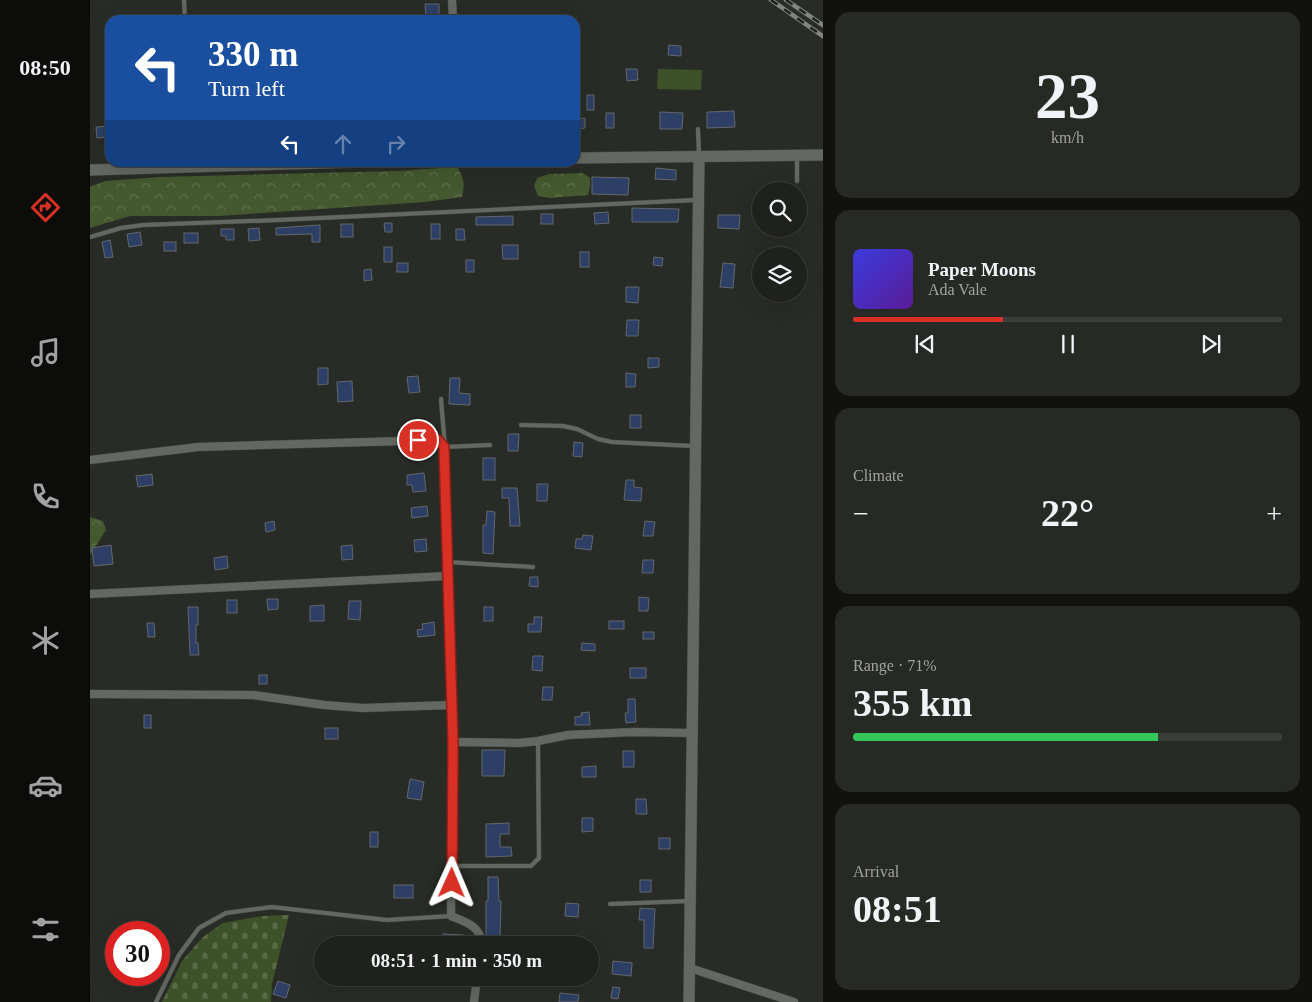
<!DOCTYPE html>
<meta charset="utf-8">
<style>
:root{--surface:#1f211c;--page:#272925;--text:#f1f3f6;--muted:#a1a3a3;--line:#3c3e3b;--accent:#d93025}
body{margin:0;font-family:"Times New Roman",serif;background:var(--page);color:var(--text);height:100vh;display:flex;flex-direction:column;font-size:19px;white-space:nowrap}
*{box-sizing:border-box;margin:0}
p{font-size:16px;color:var(--muted)}
.icon{flex:none;width:28px;height:28px;fill:none;stroke:currentColor;stroke-width:2;stroke-linecap:round;stroke-linejoin:round}
.map{position:relative;flex:1;overflow:hidden}
.side{display:flex;flex-direction:column;gap:12px;padding:12px;background:#11120f;width:489px}
.side>*{flex:none}
.guide{position:absolute;left:15px;top:15px;width:475px;height:152px;border-radius:15px;box-shadow:0 5px 20px #0002,0 0 0 1px var(--line);background:#1a4fa0;color:#fff;overflow:hidden}
.tools{position:absolute;left:662px;top:182px;display:grid;gap:10px}
.tools a{display:grid;place-items:center;width:55px;height:55px;border-radius:50%;background:var(--surface);box-shadow:0 5px 20px #0002,0 0 0 1px var(--line);font-size:25px}
.speed{position:absolute;left:15px;top:921px;display:flex;gap:10px;font-size:25px;font-weight:700;text-align:center}
.speed>*{display:grid;place-content:center;width:65px;height:65px;border-radius:50%;background:var(--surface);box-shadow:0 5px 20px #0002,0 0 0 1px var(--line);line-height:1}
.speed .limit{border:8px solid #d22;background:#fff;color:#111}
.pin{position:absolute;display:grid;place-items:center;width:42px;height:42px;color:#fff;margin:-21px;border:2px solid #fff;border-radius:50%;box-shadow:0 1px 5px #0007}
.me{position:absolute;width:55px;margin:-28px;rotate:1deg;stroke-linejoin:round;filter:drop-shadow(0 0 4px #0008)}
.turn{display:flex;align-items:center;gap:18px;height:105px;padding:0 20px;font-size:22px}
.turn .icon{width:65px;height:65px;stroke-width:2.5}
.turn b{display:block;font-size:35px;line-height:42px}
.lanes{display:flex;align-items:center;height:48px;padding:0 20px;background:#0003;justify-content:center;gap:25px;direction:ltr}
.lanes .off{opacity:.35}
.big{font-size:38px;font-weight:600;line-height:1.1}
.side .tile{flex:1;display:flex;flex-direction:column;justify-content:center;gap:8px;min-width:0;padding:0 18px;border-radius:15px;background:var(--page)}
.side .dial{align-items:center;gap:0}
.dial b{font-size:65px;line-height:1}
.song{display:flex;align-items:center;gap:15px}
.cover{width:60px;height:60px;border-radius:8px;background:linear-gradient(135deg,hsl(240 70% 55%),hsl(270 70% 35%))}
.played{height:5px;border-radius:2px;background:linear-gradient(90deg,var(--accent) 35%,var(--line) 35%)}
.keys{display:flex;justify-content:space-around;direction:ltr}
.heat{display:flex;justify-content:space-between;align-items:center;font-size:28px;direction:ltr}
.charge{height:8px;border-radius:4px;background:linear-gradient(90deg,#34c759 71%,var(--line) 0)}
.trip{position:absolute;left:224px;top:936px;width:285px;height:50px;border-radius:25px;background:var(--surface);box-shadow:0 5px 20px #0002,0 0 0 1px var(--line);font-weight:600;line-height:50px;text-align:center}
main{display:flex;flex:1;min-height:0}
.tabs{display:flex;flex-direction:column;width:90px;justify-content:space-around;align-items:center;background:#0c0d0b;color:var(--muted)}
.tabs .icon{width:35px;height:35px}
.tabs .active{color:var(--accent)}
.tabs b{font-size:22px;color:var(--text)}
.map>svg:first-child{display:block}
.grass{fill:#3d5229}
.forest{fill:url(#forest-crowns)}
.cemetery{fill:url(#cemetery-stones)}
.building{fill:#2d3f64;stroke:#63676d}
.lines{fill:none;stroke-linecap:round;stroke-linejoin:round}
.lane-casing{stroke:#454742;stroke-width:5}
.street-casing{stroke:#454742;stroke-width:9}
.secondary-casing{stroke:#454742;stroke-width:12}
.lane{stroke:#646862;stroke-width:4}
.street{stroke:#646862;stroke-width:8}
.secondary{stroke:#646862;stroke-width:11}
.rail-casing{stroke:#828580;stroke-width:4.5}
.rail{stroke:#1f221d;stroke-width:2.5;stroke-dasharray:8;stroke-linecap:butt}
.route-casing{stroke:#8d1f18;stroke-width:12}
.route{stroke:#d93025;stroke-width:9}
</style>
<main>
<nav class="tabs">
<b>08:50</b>
<svg class="icon active" aria-label="directions" viewBox="0 0 24 24"><path d="M12 3l9 9-9 9-9-9zM9 14v-3h6M13 9l2 2-2 2"/></svg>
<svg class="icon" aria-label="music" viewBox="0 0 24 24"><path d="M9 18V5l10-2v13"/><circle cx="6" cy="18" r="3"/><circle cx="16" cy="16" r="3"/></svg>
<svg class="icon" aria-label="phone" viewBox="0 0 24 24"><path d="M5 4h4l2 5-3 2q2 4 5 5l2-3 5 2v4C11 20 4 13 5 4z"/></svg>
<svg class="icon" aria-label="climate" viewBox="0 0 24 24"><path d="M12 3v18M4 7l16 10M4 17L20 7"/></svg>
<svg class="icon" aria-label="car" viewBox="0 0 24 24"><path d="M5 17H2v-5l4-1 3-4h7l3 4 3 1v5h-3M9 17h6M6 11h13"/><circle cx="7" cy="17" r="2"/><circle cx="17" cy="17" r="2"/></svg>
<svg class="icon" aria-label="filters" viewBox="0 0 24 24"><path d="M4 7h16M4 17h16"/><circle cx="9" cy="7" r="2"/><circle cx="15" cy="17" r="2"/></svg>
</nav>
<div class="map">
<svg width="734" height="1002" viewBox="0 0 734 1002">
<defs>
<pattern id="forest-crowns" width="20" height="18" patternUnits="userSpaceOnUse" patternTransform="scale(1.25)"><rect width="20" height="18" fill="#44592f"/><path d="M2 6a3 3 0 1 1 6 0M12 15a3 3 0 1 1 6 0" fill="none" stroke="#5f714d"/></pattern>
<pattern id="cemetery-stones" width="16" height="16" patternUnits="userSpaceOnUse" patternTransform="scale(1.25)"><rect width="16" height="16" fill="#3d5229"/><path d="M2 7V4a2 2 0 0 1 4 0v3zM10 15v-3a2 2 0 0 1 4 0v3z" fill="#596b48"/></pattern>
</defs>
<rect width="100%" height="100%" fill="#292c26"/>
<path class="grass" d="M568,69L612,70L611,90L567,89Z"/>
<g class="forest">
<path d="M367,167C374,178 375,184 372,197L335,202L129,216H40L0,228V187L15,181L70,177L307,171Z"/>
<path d="M493,173L500,178V186L498,195L460,198L448,196L444,186L447,178L459,174Z"/>
<path d="M0,517L13,521L16,530L0,555Z"/>
</g>
<path class="cemetery" d="M199,915L182,984L181,1002H72L92,961L113,937L133,923L172,916Z"/>
<g class="building">
<path d="M335,4H349V17L336,18Z"/>
<path d="M579,45L591,46V56L578,55Z"/>
<path d="M536,69H547L548,80L537,81Z"/>
<rect x="497" y="95" width="7" height="15"/>
<path d="M644,111L645,127L617,128V112Z"/>
<path d="M570,112L593,113L592,129H570Z"/>
<rect x="516" y="113" width="8" height="15"/>
<path d="M495,118V128L485,129V119Z"/>
<path d="M20,126V137L7,138L6,127Z"/>
<path d="M566,168L586,170V180L565,179Z"/>
<path d="M502,177L539,178L538,195L502,194Z"/>
<path d="M542,208L589,209L588,222H542Z"/>
<path d="M518,212L519,223L505,224L504,213Z"/>
<rect x="451" y="214" width="12" height="10"/>
<path d="M628,215H650L649,229L628,228Z"/>
<path d="M423,216V225H386V217Z"/>
<path d="M294,223H302V232H295Z"/>
<rect x="251" y="224" width="12" height="13"/>
<rect x="341" y="224" width="9" height="15"/>
<path d="M230,225V242H222V234L186,235V228Z"/>
<path d="M169,228L170,240L159,241L158,229Z"/>
<path d="M131,229H144V240H136V236H131Z"/>
<path d="M366,229H374L375,240H366Z"/>
<path d="M50,232L52,245L39,247L37,234Z"/>
<rect x="94" y="233" width="14" height="10"/>
<path d="M20,240L23,257L15,258L12,242Z"/>
<rect x="74" y="242" width="12" height="9"/>
<path d="M412,245H428V259H413Z"/>
<rect x="294" y="247" width="8" height="15"/>
<rect x="490" y="252" width="9" height="15"/>
<path d="M564,257L573,258L572,266L563,265Z"/>
<rect x="376" y="260" width="8" height="12"/>
<rect x="307" y="263" width="11" height="9"/>
<path d="M633,263L645,264L643,288L630,287Z"/>
<path d="M281,269L282,280L274,281V270Z"/>
<path d="M536,287H549L548,303L536,302Z"/>
<path d="M537,320H549L548,336H536Z"/>
<path d="M558,358H569V367L558,368Z"/>
<path d="M228,368H238V384L228,385Z"/>
<path d="M536,373L546,374L545,387H536Z"/>
<path d="M328,376L330,392L319,393L317,377Z"/>
<path d="M360,378H370L369,393L380,394V405L359,404Z"/>
<path d="M262,381L263,401L248,402L247,382Z"/>
<rect x="540" y="415" width="11" height="13"/>
<path d="M418,434H429L428,451H418Z"/>
<path d="M484,442L493,443L492,457L483,456Z"/>
<rect x="393" y="458" width="12" height="22"/>
<path d="M334,473L336,491L323,492L322,485H317V475Z"/>
<path d="M62,474L63,485L48,487L46,476Z"/>
<path d="M536,480H544V487L552,488L551,501L534,500Z"/>
<path d="M447,484H458L457,501H447Z"/>
<path d="M412,488H427L430,526H420L419,498H412Z"/>
<path d="M337,506L338,516L322,518L321,508Z"/>
<path d="M397,511L405,512L403,554L393,553V525H396Z"/>
<path d="M184,521L185,530L176,532L175,523Z"/>
<path d="M555,521L565,522L563,536H553Z"/>
<path d="M493,535L503,536L501,550L485,548L486,539H492Z"/>
<path d="M336,539L337,551L325,552L324,540Z"/>
<path d="M21,545L23,564L4,566L2,548Z"/>
<path d="M262,545L263,559L252,560L251,546Z"/>
<path d="M137,556L138,568L125,570L124,558Z"/>
<path d="M553,560H564L563,573H552Z"/>
<path d="M440,577H448V587L439,586Z"/>
<path d="M549,597L559,598L558,611H549Z"/>
<path d="M177,599H188V609L178,610Z"/>
<rect x="137" y="600" width="10" height="13"/>
<path d="M259,601H271L270,620L258,619Z"/>
<path d="M234,605V621H220V606Z"/>
<path d="M98,607H108V625H106V643H108L109,655H100Z"/>
<rect x="394" y="607" width="9" height="14"/>
<path d="M444,617H452L451,632H438V624H444Z"/>
<rect x="519" y="621" width="15" height="8"/>
<path d="M344,622L345,635L328,637L327,630L333,629L332,624Z"/>
<path d="M57,623H64L65,637H58Z"/>
<rect x="553" y="632" width="11" height="7"/>
<path d="M492,643L505,644V651L491,650Z"/>
<path d="M443,656H453L452,671L442,670Z"/>
<rect x="540" y="668" width="16" height="10"/>
<rect x="169" y="675" width="8" height="9"/>
<path d="M453,687H463L462,700H452Z"/>
<path d="M538,699H545L546,722L536,723L535,713H538Z"/>
<path d="M499,712L500,725H485V717L492,716L491,713Z"/>
<rect x="54" y="715" width="7" height="13"/>
<rect x="235" y="728" width="13" height="11"/>
<path d="M392,750H415L414,776H392Z"/>
<rect x="533" y="751" width="11" height="16"/>
<path d="M506,766V777H492V767Z"/>
<path d="M320,779L334,782L331,800L317,798Z"/>
<path d="M546,799H556L557,814H546Z"/>
<path d="M492,818H503V831L492,832Z"/>
<path d="M419,823V834H410V847H421L422,856L396,857V824Z"/>
<rect x="280" y="832" width="8" height="15"/>
<rect x="569" y="838" width="11" height="11"/>
<path d="M398,877H408L409,901H411L410,937L396,936V901H398Z"/>
<rect x="550" y="880" width="11" height="12"/>
<rect x="304" y="885" width="19" height="13"/>
<path d="M476,903L489,904L488,917L475,916Z"/>
<path d="M550,908L565,909L563,948H554V920H549Z"/>
<path d="M353,934L374,935V945H353Z"/>
<path d="M523,961L542,963L541,976L522,974Z"/>
<path d="M188,981L200,985L196,998L183,994Z"/>
<path d="M523,987L530,988L528,999L521,998Z"/>
<path d="M470,993L489,995L488,1002H469Z"/>
</g>
<g class="lines">
<g class="lane-casing">
<g id="lane">
<path d="M94,0L95,20"/>
<path d="M608,129L609,155"/>
<path d="M707,158V181"/>
<path d="M0,237L31,228L53,225L188,220L606,200"/>
<path d="M351,399L355,447L400,445"/>
<path d="M431,425L473,426L487,429L508,439L522,442L603,446"/>
<path d="M358,562L443,567"/>
<path d="M362,866H441L449,858L448,741"/>
<path d="M520,904L600,901"/>
<path d="M66,1002L89,955L109,928L136,913L182,907L297,920L361,916"/>
</g>
</g>
<g class="street-casing">
<g id="street">
<path d="M362,0L363,20"/>
<path d="M0,460L108,447L348,440L355,447L363,742L361,916C374,921 393,927 391,945"/>
<path d="M0,594L358,576"/>
<path d="M0,694L163,695L234,705L273,708L361,705"/>
<path d="M363,742L429,743L448,741L478,735L544,732L603,733"/>
<path d="M600,968L704,1002"/>
<path d="M384,1002L387,978"/>
</g>
</g>
<g class="secondary-casing">
<g id="secondary">
<path d="M485,158L734,155"/>
<path d="M0,170L266,162"/>
<path d="M599,1002L609,157"/>
</g>
</g>
<use href="#lane" class="lane"/>
<use href="#street" class="street"/>
<use href="#secondary" class="secondary"/>
<g class="rail-casing">
<g id="rail">
<path d="M681,0L734,37"/>
<path d="M696,0L734,26"/>
</g>
</g>
<use href="#rail" class="rail"/>
</g>
<g class="lines">
<g class="route-casing">
<path id="route" d="M328,440H348L354,447L363,742L362,883"/>
</g>
<use href="#route" class="route"/>
</g>
</svg>
<div class="tools">
<a><svg class="icon" aria-label="search" viewBox="0 0 24 24"><circle cx="10" cy="10" r="6"/><path d="M15 15l6 6"/></svg></a>
<a><svg class="icon" aria-label="layers" viewBox="0 0 24 24"><path d="M12 4l9 5-9 5-9-5zM3 14l9 5 9-5"/></svg></a>
</div>
<div class="speed"><div class="limit">30</div></div>
<div class="pin" style="left:328px;top:440px;background:#d93025"><svg class="icon" aria-label="arrive" viewBox="0 0 24 24"><path d="M6 21V4h12l-3 4 3 4H6"/></svg></div>
<svg class="me" style="left:362px;top:883px" viewBox="-20 -20 40 40"><path d="M0-17L14 15 0 8-14 15z" fill="#d93025" stroke="#fff" stroke-width="4"/></svg>
<div class="trip">08:51 · 1 min · 350 m</div>
<div class="guide">
<div class="turn"><svg class="icon" aria-label="left" viewBox="0 0 24 24"><path d="M17 20v-9H6M10 6l-5 5 5 5"/></svg><div><b>330 m</b>Turn left</div></div>
<div class="lanes"><svg class="icon" aria-label="left" viewBox="0 0 24 24"><path d="M17 20v-9H6M10 6l-5 5 5 5"/></svg><svg class="icon off" aria-label="ahead" viewBox="0 0 24 24"><path d="M12 20V5M6 11l6-6 6 6"/></svg><svg class="icon off" aria-label="right" viewBox="0 0 24 24"><path d="M7 20v-9h11M14 6l5 5-5 5"/></svg></div>
</div>
</div>
<section class="side">
<div class="tile dial"><b>23</b><p>km/h</p></div>
<div class="tile">
<div class="song"><i class="cover"></i><div><b>Paper Moons</b><p>Ada Vale</p></div></div>
<div class="played"></div>
<div class="keys"><svg class="icon" aria-label="previous" viewBox="0 0 24 24"><path d="M18 5L8 12l10 7zM5 5v14"/></svg><svg class="icon" aria-label="pause" viewBox="0 0 24 24"><path d="M8 5v14M16 5v14"/></svg><svg class="icon" aria-label="next" viewBox="0 0 24 24"><path d="M6 5l10 7-10 7zM19 5v14"/></svg></div>
</div>
<div class="tile"><p>Climate</p>
<div class="heat"><a>−</a><b class="big">22°</b><a>+</a></div>
</div>
<div class="tile"><p>Range · 71%</p><b class="big">355 km</b><div class="charge"></div></div>
<div class="tile"><p>Arrival</p><b class="big">08:51</b></div>
</section>
</main>
